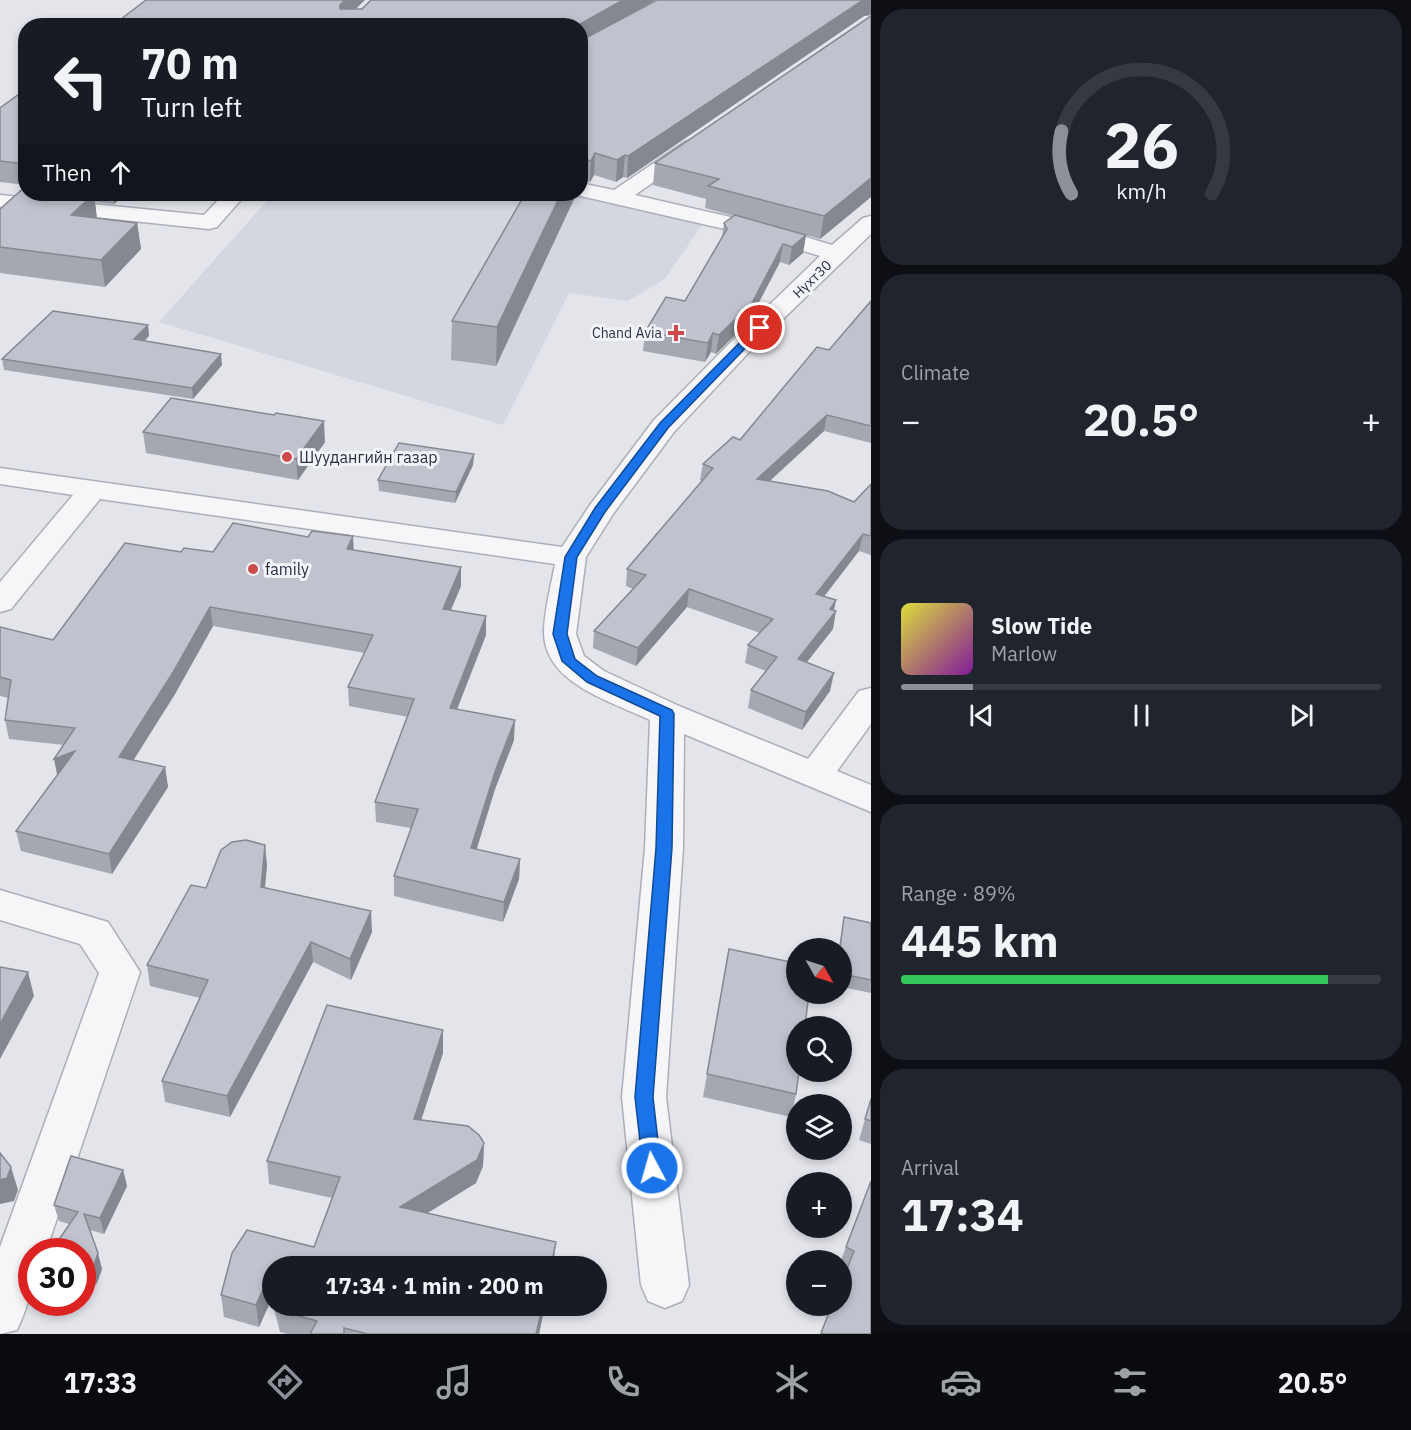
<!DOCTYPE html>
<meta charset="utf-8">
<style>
:root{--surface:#171b24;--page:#20242c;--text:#f1f3f6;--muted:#9ea1a6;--line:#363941;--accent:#8c9099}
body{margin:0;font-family:"IBM Plex Sans",sans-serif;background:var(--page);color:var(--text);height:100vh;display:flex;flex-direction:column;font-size:22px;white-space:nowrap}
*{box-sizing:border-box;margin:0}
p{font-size:20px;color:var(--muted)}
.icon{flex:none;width:33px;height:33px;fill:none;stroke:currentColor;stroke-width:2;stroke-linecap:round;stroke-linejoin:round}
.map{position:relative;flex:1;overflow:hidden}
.details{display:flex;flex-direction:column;gap:9px;padding:9px;background:#0d0f14;width:540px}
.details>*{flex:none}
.hud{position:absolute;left:18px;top:18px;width:570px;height:183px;border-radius:24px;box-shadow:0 3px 9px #0003;background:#171b24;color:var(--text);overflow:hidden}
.needle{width:39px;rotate:129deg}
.controls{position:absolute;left:786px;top:938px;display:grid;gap:12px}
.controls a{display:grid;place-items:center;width:66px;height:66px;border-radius:50%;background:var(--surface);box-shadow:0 3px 9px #0003;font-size:30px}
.speed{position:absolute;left:18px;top:1238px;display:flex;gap:12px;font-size:30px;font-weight:700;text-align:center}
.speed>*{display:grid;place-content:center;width:78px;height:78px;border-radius:50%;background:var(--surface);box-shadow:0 3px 9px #0003;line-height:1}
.speed .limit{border:9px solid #d22;background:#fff;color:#111}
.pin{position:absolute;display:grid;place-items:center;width:51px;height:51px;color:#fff;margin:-26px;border:3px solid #fff;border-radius:50%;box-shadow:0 2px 6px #0007}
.me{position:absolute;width:66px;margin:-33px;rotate:354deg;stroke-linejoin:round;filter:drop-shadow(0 0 4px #0008)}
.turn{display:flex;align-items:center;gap:21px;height:126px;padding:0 24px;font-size:27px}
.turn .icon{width:78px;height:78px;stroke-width:2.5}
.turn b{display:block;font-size:42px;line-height:51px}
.then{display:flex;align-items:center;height:57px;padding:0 24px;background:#0003;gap:12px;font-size:22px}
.big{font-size:45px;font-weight:700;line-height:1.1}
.details .tile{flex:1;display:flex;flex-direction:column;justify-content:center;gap:9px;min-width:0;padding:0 21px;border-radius:24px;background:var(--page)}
.details .dial{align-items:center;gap:0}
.dial svg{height:156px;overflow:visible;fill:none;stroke:var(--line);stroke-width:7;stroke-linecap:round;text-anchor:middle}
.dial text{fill:var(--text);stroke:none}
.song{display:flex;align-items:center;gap:18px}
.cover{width:72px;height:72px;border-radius:9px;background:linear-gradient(135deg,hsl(60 70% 55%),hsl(290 70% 35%))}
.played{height:6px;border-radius:3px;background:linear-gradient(90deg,var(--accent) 15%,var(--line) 15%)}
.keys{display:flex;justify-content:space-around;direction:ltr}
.heat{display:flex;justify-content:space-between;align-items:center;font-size:33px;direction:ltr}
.charge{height:9px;border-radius:4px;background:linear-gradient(90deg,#34c759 89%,var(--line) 0)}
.trip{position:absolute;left:262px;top:1256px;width:345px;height:60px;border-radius:30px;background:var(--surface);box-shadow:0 3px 9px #0003;font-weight:700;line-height:60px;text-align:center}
.dock{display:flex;height:96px;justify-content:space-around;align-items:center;background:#090b0e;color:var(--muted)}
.dock .icon{width:42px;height:42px}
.dock .on{color:var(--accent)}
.dock b{font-size:27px;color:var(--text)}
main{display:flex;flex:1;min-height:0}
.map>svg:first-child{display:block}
.built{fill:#d5d7e0}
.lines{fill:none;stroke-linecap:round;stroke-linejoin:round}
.street-casing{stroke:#acafb9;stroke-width:3}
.street{fill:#f6f6f9;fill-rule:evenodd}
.wall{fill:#a5a8b1}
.shaded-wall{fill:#868890}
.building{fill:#c0c3ce;stroke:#868890;stroke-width:1.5}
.route{fill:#1a73e8;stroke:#114b97;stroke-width:1.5}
.poi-dot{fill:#cd4a4c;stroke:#f3f4f8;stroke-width:2}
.labels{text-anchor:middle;stroke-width:6;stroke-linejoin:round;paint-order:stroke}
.far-street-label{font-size:14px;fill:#2b3043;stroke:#f3f4f8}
.far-poi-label{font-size:14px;fill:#2b3043;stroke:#f3f4f8;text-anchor:end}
.poi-label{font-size:16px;fill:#2b3043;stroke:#f3f4f8;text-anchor:start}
</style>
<main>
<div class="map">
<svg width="871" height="1334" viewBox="0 0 871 1334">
<rect width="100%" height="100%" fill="#e3e5eb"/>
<path class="built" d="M273,194H580L704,222L665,279L628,301L569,293L503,425L159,322Z"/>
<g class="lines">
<g class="street-casing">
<g id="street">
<path d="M692,140L699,142L702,146L699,150L635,195L769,226L832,245L863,218L871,216V234L752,349L674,432L613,514L586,557L576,634L584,656L604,671L679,706L808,759L859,691L871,688V724L837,771L871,785V812L684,734L683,848L666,1097L689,1285L682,1301L665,1308L648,1301L641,1285L622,1097L645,848L650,720C613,702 545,684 544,633C544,611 551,586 555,564L100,499L11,609L0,612V582L73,495L0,484V468L562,547L590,505L654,420L734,339L820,256L755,236L572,194H580V183L614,190L685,142Z"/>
<path d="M224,194H246L217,227L209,229L0,207V195L204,215Z"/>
<path d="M0,890L108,922L140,972L46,1251H32C32,1286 32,1298 17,1330L0,1334V1247L99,973L80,944L0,920Z"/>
</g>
</g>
<use href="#street" class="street"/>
</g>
<g class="wall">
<path d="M655,0L614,24L871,0V15L864,16L627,178L623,177L616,182L594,175L590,182L580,180V26L356,9Z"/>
<path d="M871,16V197L820,239L806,235L803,253L789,265L780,262L749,321L716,354L711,352L705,362L643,351L645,332L685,301L722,237L724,223L734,216L705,208L706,199L653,185L655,163Z"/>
<path d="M26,89V185L0,182V108Z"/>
<path d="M26,194H126L114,204L95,202L97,218L137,223L141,249L105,287L0,273V209Z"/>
<path d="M575,197L496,366L451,360L452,321Z"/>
<path d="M871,301V443L824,431L770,481L854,502L871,484V555L859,551L824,596L834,610L833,629L806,663L830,691L802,730L748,708L751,690L766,671L745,663L748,645L760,633L687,607L636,666L593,648L594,631L633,589L626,586L627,569L702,481L700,480L703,464L740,440L829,350Z"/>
<path d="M148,325L149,336L144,341L222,365L193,399L4,370L2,359Z"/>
<path d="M274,415L325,442L298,480L146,453L143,432Z"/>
<path d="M474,454L473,465L455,503L379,491L378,480Z"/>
<path d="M354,550L461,567V586L451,610L486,635L457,709L514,740L495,789L476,849L520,859L519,879L503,922L394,896V876L411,828L376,822L375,802L408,717L349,706L348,687L365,653L213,626L175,694L133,760L165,767L168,787L112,874L21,851L16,831L58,775L64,745L9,739L5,720L8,698L0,696V627L53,640L181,552Z"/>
<path d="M267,865L265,887L372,932L351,980L313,962L230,1117L165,1102L162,1081L200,998L150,986L147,965Z"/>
<path d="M844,917L871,923V993L842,987V948H839Z"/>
<path d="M729,949L796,1094L791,1117L703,1097Z"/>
<path d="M327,1005L443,1030V1053L421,1120L468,1126L479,1135L484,1143L483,1166L476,1183L428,1213L556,1242L553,1266H273V1303L272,1298L259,1327L224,1317L221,1295L232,1253L247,1230L314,1247L332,1198L269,1184L267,1161Z"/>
<path d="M871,1098V1144L859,1140Z"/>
<path d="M123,1170L127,1186L104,1234L90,1230L102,1269L97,1283L85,1293L82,1294V1251L69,1224L59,1221L54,1205Z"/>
<path d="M871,1181V1334H821L846,1270L842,1268L841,1260L846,1247Z"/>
<path d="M273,1305H545L539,1334H287L280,1332Z"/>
</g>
<g class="shaded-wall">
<path d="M345,0H365L340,24V5Z"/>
<path d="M623,0H655L580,42V24Z"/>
<path d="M863,0H871V15L864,16L627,178L628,156Z"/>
<path d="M595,153L594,175L590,182L591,161Z"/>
<path d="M625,155L623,177L616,182L617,160Z"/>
<path d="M871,178V197L820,239L824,216Z"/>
<path d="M94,194L97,220L71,215Z"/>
<path d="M113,194H126L114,204Z"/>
<path d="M561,194H575V197L496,366L497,327Z"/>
<path d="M137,223L141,249L105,287L101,260Z"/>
<path d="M806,235L803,253L789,265L792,247Z"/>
<path d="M783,244L780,262L749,321L716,354L719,335Z"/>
<path d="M148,325L149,336L136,350L134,339Z"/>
<path d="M713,333L711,352L705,362L708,343Z"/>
<path d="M221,354L222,365L193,399L192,388Z"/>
<path d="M827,415L824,431L754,495L757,479Z"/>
<path d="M324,421L325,442L298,480L296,459Z"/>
<path d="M474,454L473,465L455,503L456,492Z"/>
<path d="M863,534L859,551L813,611L816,594Z"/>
<path d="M353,536L354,555L347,549Z"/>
<path d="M461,567V586L443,628V609Z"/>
<path d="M689,589L687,607L636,666L638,648Z"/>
<path d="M836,600L833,616L836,611L833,629L795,677L798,659Z"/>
<path d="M210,607L213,626L175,694L123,777L119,757Z"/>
<path d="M486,616V635L450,727V708Z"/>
<path d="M834,673L830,691L802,730L806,712Z"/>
<path d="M515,720L514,740L495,789L471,868V848L496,769Z"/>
<path d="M75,751L58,779L54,759Z"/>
<path d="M165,767L168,787L112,874L109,854Z"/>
<path d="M265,845L267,865L263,907L261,887Z"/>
<path d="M520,859L519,879L503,922L504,902Z"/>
<path d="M371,911L372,932L351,980L350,959Z"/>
<path d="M311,942L313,962L230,1117L227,1096Z"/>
<path d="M28,972L34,996L0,1059V1024Z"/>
<path d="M443,1030V1053L414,1142V1119Z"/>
<path d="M484,1143L483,1166L476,1183L401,1229L400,1207Z"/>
<path d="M11,1167L18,1190L14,1201L0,1204V1180Z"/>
<path d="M123,1170L127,1186L104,1234L100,1218Z"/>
<path d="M556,1242L553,1266H551Z"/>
<path d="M98,1253L102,1269L97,1283L85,1293L82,1285V1276Z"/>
<path d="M269,1276L272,1298L259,1327L256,1305Z"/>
<path d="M543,1305H545L539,1334H536Z"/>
</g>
<g class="building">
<path d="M146,0H345L340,5V9H362L371,0H623L580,24V26H112Z"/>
<path d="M657,0H863L628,156L625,155L617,160L595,153L591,161L580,158V40H582Z"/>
<path d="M871,16V178L824,216L708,186L719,179L655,163Z"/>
<path d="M26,89V164L0,161V108Z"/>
<path d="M25,187L26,194H94L71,215L137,223L101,260L0,247V209Z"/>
<path d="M525,194H561L497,327L452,321Z"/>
<path d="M735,215L806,235L792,247L783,244L752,303L719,335L713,333L708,343L645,332L666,297L685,301L727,229L724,223Z"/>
<path d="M871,301V426L827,415L757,479L828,491L854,502L871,484V536L863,534L816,594L836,600L830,609L836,611L798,659L834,673L806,712L751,690L777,657L748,645L773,619L689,589L638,648L594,631L646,575L627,569L713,468L703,464L733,437L740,440L817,347L829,350Z"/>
<path d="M53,311L148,325L134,339L221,354L192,388L2,359Z"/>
<path d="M171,398L274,415L276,413L324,421L296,459L143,432Z"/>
<path d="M399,443L474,454L456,492L378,480Z"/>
<path d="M233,523L308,537L312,531L353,536L347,549L461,567L443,609L486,616L450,708L515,720L496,769L471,848L520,859L504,902L394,876L418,809L375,802L414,699L348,687L373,635L210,607L172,674L119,757L165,767L109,854L16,831L75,751L54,759L75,728L5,720L11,680L0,677V627L53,640L125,543L181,552L184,548L213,552Z"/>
<path d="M246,840L265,845L261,887L371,911L350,959L311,942L227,1096L162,1081L208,980L147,965L191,885L206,888L221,850L232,842Z"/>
<path d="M844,917L871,923V980L842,974V948H840Z"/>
<path d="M729,949L796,963V993H809L805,1026H796V1071H799L796,1094L707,1074Z"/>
<path d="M0,967L28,972L0,1024Z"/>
<path d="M327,1005L443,1030L414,1119L468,1126L479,1135L484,1143L477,1160L400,1207L556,1242L551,1266H273V1292L269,1276L256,1305L221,1295L232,1253L247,1230L314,1247L340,1177L267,1161Z"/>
<path d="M871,1099V1121L865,1119Z"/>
<path d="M0,1153L11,1167L7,1178L0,1180Z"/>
<path d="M71,1156L123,1170L100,1218L84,1214L98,1253L93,1268L82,1276V1251H51L78,1212L54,1205Z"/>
<path d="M871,1181V1334H823L821,1333L832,1305H842V1282L854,1251L846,1247Z"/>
<path d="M276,1305H543L536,1334H368L344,1328V1334H310L317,1321L277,1310Z"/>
</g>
<path class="route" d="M756,326L765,328L668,428L605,512L577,557L567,634L575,659L597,676L672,710L674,714L672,848L653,1097L661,1168L659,1174L652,1176L645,1174L643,1168L635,1097L656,848L660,716L587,682L562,661L553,634L565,557L595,508L660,423Z"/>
<g class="poi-dot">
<path d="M673 324h6v6h6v6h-6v6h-6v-6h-6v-6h6z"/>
<circle cx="287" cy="457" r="6"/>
<circle cx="253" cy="569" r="6"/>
</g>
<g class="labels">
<g class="far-street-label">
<text transform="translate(812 279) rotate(-44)" y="5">Нүхт30</text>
</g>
<g class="far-poi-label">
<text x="662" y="338">Chand Avia</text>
</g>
<g class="poi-label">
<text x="299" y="463">Шуудангийн газар</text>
<text x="265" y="575">family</text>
</g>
</g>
</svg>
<div class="controls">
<a><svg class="needle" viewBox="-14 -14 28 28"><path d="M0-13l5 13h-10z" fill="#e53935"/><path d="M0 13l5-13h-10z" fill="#9ea1a6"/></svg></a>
<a><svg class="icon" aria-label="search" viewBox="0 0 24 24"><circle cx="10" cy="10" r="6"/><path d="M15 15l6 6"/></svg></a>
<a><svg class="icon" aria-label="layers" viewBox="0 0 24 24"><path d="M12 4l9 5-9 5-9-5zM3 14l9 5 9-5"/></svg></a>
<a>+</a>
<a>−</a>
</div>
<div class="speed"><div class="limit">30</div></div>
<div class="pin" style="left:760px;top:328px;background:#d93025"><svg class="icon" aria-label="arrive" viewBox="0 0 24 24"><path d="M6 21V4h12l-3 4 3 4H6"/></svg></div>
<svg class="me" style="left:652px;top:1168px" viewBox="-20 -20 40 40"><circle r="17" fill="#1a73e8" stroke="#fff" stroke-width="3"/><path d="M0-11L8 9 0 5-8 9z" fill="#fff"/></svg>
<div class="trip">17:34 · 1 min · 200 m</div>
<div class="hud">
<div class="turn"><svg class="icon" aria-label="left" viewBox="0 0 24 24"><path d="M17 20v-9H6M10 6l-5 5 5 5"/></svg><div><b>70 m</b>Turn left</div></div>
<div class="then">Then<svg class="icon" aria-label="ahead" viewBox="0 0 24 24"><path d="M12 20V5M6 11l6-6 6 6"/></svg></div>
</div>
</div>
<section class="details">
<div class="tile dial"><svg viewBox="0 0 100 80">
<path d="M14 69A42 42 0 1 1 86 69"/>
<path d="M14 69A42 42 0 0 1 9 37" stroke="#8c9099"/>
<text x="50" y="56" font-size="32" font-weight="700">26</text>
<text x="50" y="72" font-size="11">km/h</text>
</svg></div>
<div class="tile"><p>Climate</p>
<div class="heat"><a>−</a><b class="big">20.5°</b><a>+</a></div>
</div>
<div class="tile">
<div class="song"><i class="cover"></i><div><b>Slow Tide</b><p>Marlow</p></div></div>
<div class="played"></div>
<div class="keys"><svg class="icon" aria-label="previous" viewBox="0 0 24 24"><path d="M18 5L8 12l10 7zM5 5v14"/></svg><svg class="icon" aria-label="pause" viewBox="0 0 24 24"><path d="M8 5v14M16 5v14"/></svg><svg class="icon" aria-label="next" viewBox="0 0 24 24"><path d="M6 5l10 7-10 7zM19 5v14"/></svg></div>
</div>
<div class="tile"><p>Range · 89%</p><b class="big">445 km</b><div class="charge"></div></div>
<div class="tile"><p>Arrival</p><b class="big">17:34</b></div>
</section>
</main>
<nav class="dock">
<b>17:33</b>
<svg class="icon on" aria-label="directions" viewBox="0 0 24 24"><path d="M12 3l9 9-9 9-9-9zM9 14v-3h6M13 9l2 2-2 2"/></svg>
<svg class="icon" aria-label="music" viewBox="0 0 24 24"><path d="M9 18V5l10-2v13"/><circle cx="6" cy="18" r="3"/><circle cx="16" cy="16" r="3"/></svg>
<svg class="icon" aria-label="phone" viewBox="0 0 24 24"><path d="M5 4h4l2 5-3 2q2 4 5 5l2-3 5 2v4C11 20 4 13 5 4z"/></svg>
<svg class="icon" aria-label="climate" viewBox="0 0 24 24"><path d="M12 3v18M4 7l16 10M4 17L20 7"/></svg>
<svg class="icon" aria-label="car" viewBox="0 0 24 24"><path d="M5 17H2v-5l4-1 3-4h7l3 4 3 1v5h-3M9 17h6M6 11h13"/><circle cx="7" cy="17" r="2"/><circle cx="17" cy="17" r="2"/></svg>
<svg class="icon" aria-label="filters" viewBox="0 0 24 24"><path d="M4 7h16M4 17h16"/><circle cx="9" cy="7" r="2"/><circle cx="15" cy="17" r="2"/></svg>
<b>20.5°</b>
</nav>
